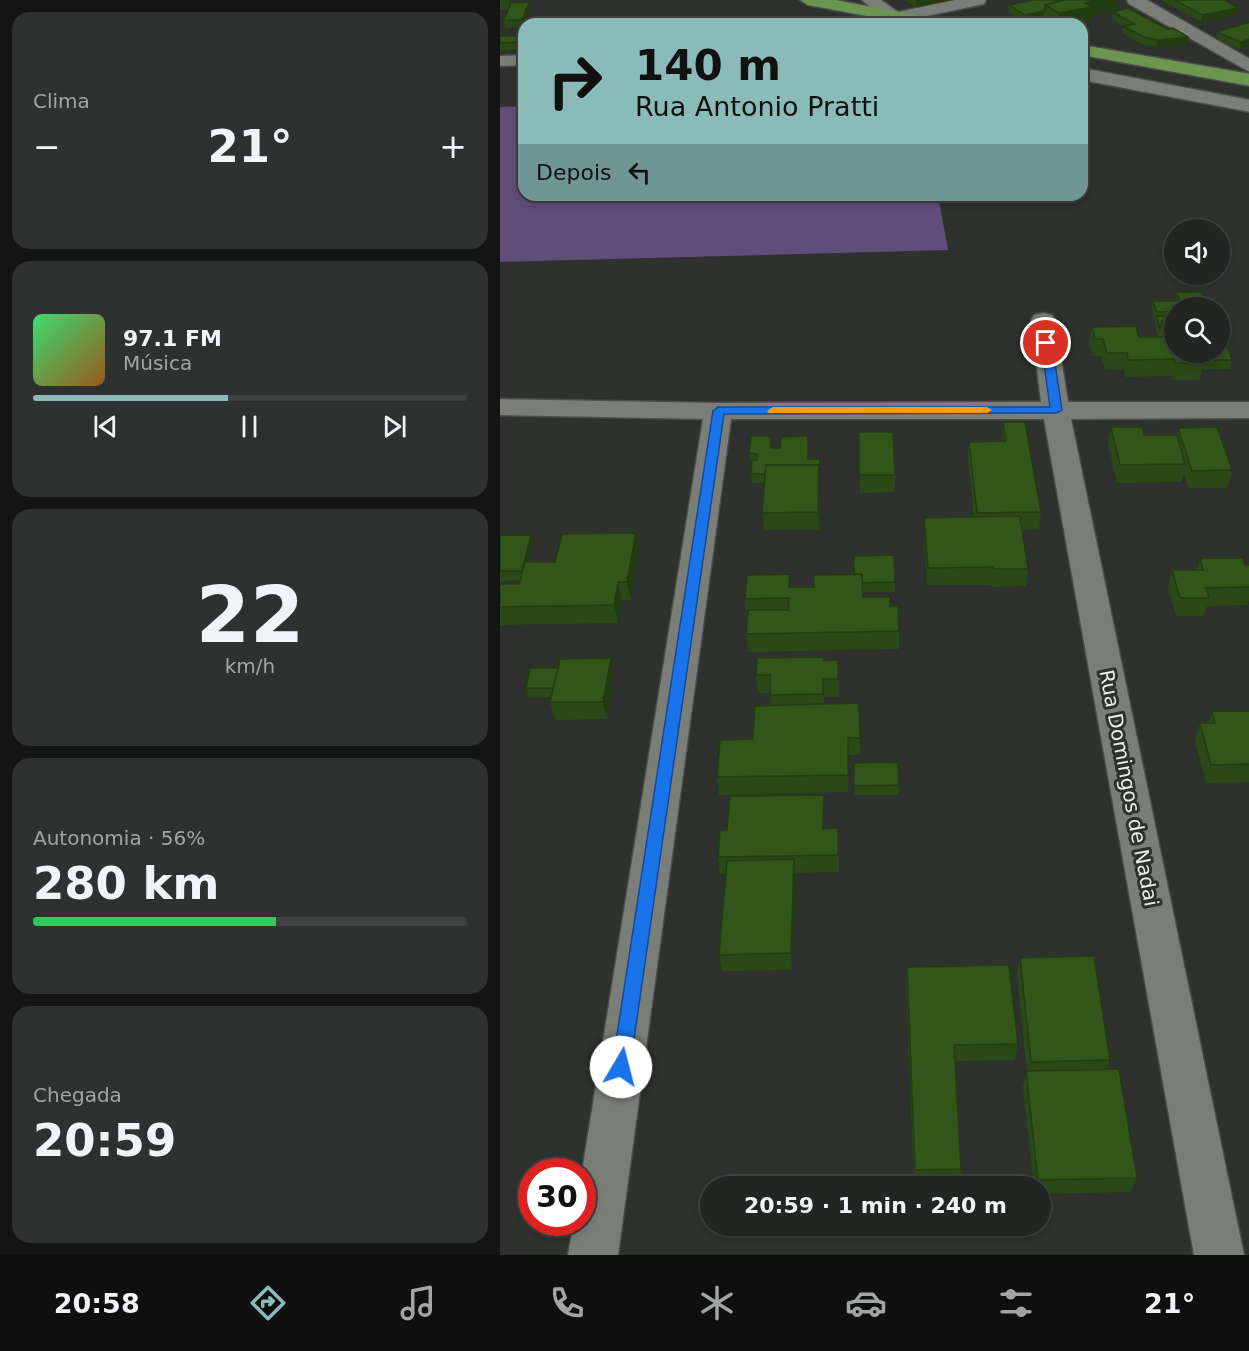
<!DOCTYPE html>
<html lang="pt">
<meta charset="utf-8">
<style>
:root{--surface:#222522;--page:#2e312f;--text:#f1f3f6;--muted:#a2a5a5;--line:#3f4240;--accent:#8bbbb9}
body{margin:0;font-family:"DejaVu Sans",sans-serif;background:var(--page);color:var(--text);height:100vh;display:flex;flex-direction:column;font-size:22px;white-space:nowrap}
*{box-sizing:border-box;margin:0}
p{font-size:20px;color:var(--muted)}
.icon{flex:none;width:33px;height:33px;fill:none;stroke:currentColor;stroke-width:2;stroke-linecap:round;stroke-linejoin:round}
.map{position:relative;flex:1;overflow:hidden}
.side{display:flex;flex-direction:column;gap:12px;padding:12px;background:#131413;width:500px}
.side>*{flex:none}
.hud{position:absolute;left:18px;top:18px;width:570px;height:183px;border-radius:18px;box-shadow:0 3px 9px #0003,0 0 0 2px var(--line);background:#8bbbb9;color:#111;overflow:hidden}
.buttons{position:absolute;left:664px;top:219px;display:grid;gap:12px}
.buttons a{display:grid;place-items:center;width:66px;height:66px;border-radius:50%;background:var(--surface);box-shadow:0 3px 9px #0003,0 0 0 2px var(--line);font-size:30px}
.speed{position:absolute;left:18px;top:1158px;display:flex;gap:12px;font-size:30px;font-weight:700;text-align:center}
.speed>*{display:grid;place-content:center;width:78px;height:78px;border-radius:50%;background:var(--surface);box-shadow:0 3px 9px #0003,0 0 0 2px var(--line);line-height:1}
.speed .limit{border:9px solid #d22;background:#fff;color:#111}
.pin{position:absolute;display:grid;place-items:center;width:51px;height:51px;color:#fff;margin:-26px;border:3px solid #fff;border-radius:50%;box-shadow:0 2px 6px #0007}
.me{position:absolute;width:66px;margin:-33px;rotate:8deg;stroke-linejoin:round;filter:drop-shadow(0 0 4px #0008)}
.turn{display:flex;align-items:center;gap:21px;height:126px;padding:0 18px;font-size:27px}
.turn .icon{width:78px;height:78px;stroke-width:2.5}
.turn b{display:block;font-size:42px;line-height:51px}
.then{display:flex;align-items:center;height:57px;padding:0 18px;background:#0003;gap:12px;font-size:22px}
.big{font-size:45px;font-weight:700;line-height:1.1}
.side .tile{flex:1;display:flex;flex-direction:column;justify-content:center;gap:9px;min-width:0;padding:0 21px;border-radius:18px;background:var(--page)}
.side .dial{align-items:center;gap:0}
.dial b{font-size:78px;line-height:1}
.song{display:flex;align-items:center;gap:18px}
.cover{width:72px;height:72px;border-radius:9px;background:linear-gradient(135deg,hsl(140 70% 55%),hsl(30 70% 35%))}
.played{height:6px;border-radius:3px;background:linear-gradient(90deg,var(--accent) 45%,var(--line) 45%)}
.keys{display:flex;justify-content:space-around;direction:ltr}
.heat{display:flex;justify-content:space-between;align-items:center;font-size:33px;direction:ltr}
.charge{height:9px;border-radius:4px;background:linear-gradient(90deg,#34c759 56%,var(--line) 0)}
.trip{position:absolute;left:200px;top:1176px;width:351px;height:60px;border-radius:30px;background:var(--surface);box-shadow:0 3px 9px #0003,0 0 0 2px var(--line);font-weight:700;line-height:60px;text-align:center}
.tab-bar{display:flex;height:96px;justify-content:space-around;align-items:center;background:#0e0f0e;color:var(--muted)}
.tab-bar .icon{width:42px;height:42px}
.tab-bar .current{color:var(--accent)}
.tab-bar b{font-size:27px;color:var(--text)}
main{display:flex;flex:1;min-height:0}
.map>svg:first-child{display:block}
.green{fill:#604d79}
.lines{fill:none;stroke-linecap:round;stroke-linejoin:round}
.minor-casing{stroke:#4a4c49;stroke-width:3}
.highway-casing{stroke:#4a4c49;stroke-width:3}
.minor{fill:#7a7d78;fill-rule:evenodd}
.highway{fill:#6c9650;fill-rule:evenodd}
.wall{fill:#2b4916}
.shaded-wall{fill:#233c12}
.building{fill:#325519;stroke:#233c12;stroke-width:1.5}
.route{fill:#1a73e8;stroke:#114b97;stroke-width:1.5}
.slow{fill:#f59e0b}
.labels{text-anchor:middle;stroke-width:6;stroke-linejoin:round;paint-order:stroke}
.street-label{font-size:20px;fill:#edefec;stroke:#2e312d}
</style>
<main>
<section class="side">
<div class="tile"><p>Clima</p>
<div class="heat"><a>−</a><b class="big">21°</b><a>+</a></div>
</div>
<div class="tile">
<div class="song"><i class="cover"></i><div><b>97.1 FM</b><p>Música</p></div></div>
<div class="played"></div>
<div class="keys"><svg class="icon" aria-label="previous" viewBox="0 0 24 24"><path d="M18 5L8 12l10 7zM5 5v14"/></svg><svg class="icon" aria-label="pause" viewBox="0 0 24 24"><path d="M8 5v14M16 5v14"/></svg><svg class="icon" aria-label="next" viewBox="0 0 24 24"><path d="M6 5l10 7-10 7zM19 5v14"/></svg></div>
</div>
<div class="tile dial"><b>22</b><p>km/h</p></div>
<div class="tile"><p>Autonomia · 56%</p><b class="big">280 km</b><div class="charge"></div></div>
<div class="tile"><p>Chegada</p><b class="big">20:59</b></div>
</section>
<div class="map">
<svg width="750" height="1255" viewBox="0 0 750 1255">
<rect width="100%" height="100%" fill="#2e312d"/>
<path class="green" d="M24,106V195H438L448,250L0,262V107Z"/>
<g class="lines">
<g class="minor-casing">
<g id="minor">
<path d="M362,0H381L398,12L455,0H486L484,4L408,20L410,24H392V21L386,20Z"/>
<path d="M627,0H647L750,59V72L629,4Z"/>
<path d="M24,55V65L0,66V56Z"/>
<path d="M582,68L750,100V112L582,80Z"/>
<path d="M543,313L552,315L555,320L568,402H750V418L571,419L744,1255H694L544,419H231L118,1255H68L74,1222H82V1172L203,419L0,415V399L218,403L541,402L531,320L534,315Z"/>
</g>
</g>
<g class="highway-casing">
<g id="highway">
<path d="M300,0H335L437,19L443,20L446,24H409L308,5Z"/>
<path d="M582,45L750,74V86L582,55Z"/>
</g>
</g>
<use href="#minor" class="minor"/>
<use href="#highway" class="highway"/>
</g>
<g class="wall">
<path d="M0,0H14L13,3L29,2L30,9L25,24H24V27L5,28L4,20L9,9H0Z"/>
<path d="M405,0H452L416,7Z"/>
<path d="M534,0H618L617,10L592,15L591,20L573,24H553L543,18L525,22L508,12L509,5Z"/>
<path d="M661,0H724L739,8L737,15L701,22Z"/>
<path d="M613,12L688,37L687,44L657,47L643,45L622,33L623,26L612,19Z"/>
<path d="M750,22V46L740,49L716,39L717,32Z"/>
<rect x="0" y="36" width="24" height="14"/>
<path d="M677,292H701L675,308V352L732,360L730,369H702L699,380H672L671,376L625,377L624,370H605L601,356H592L589,343L592,327L639,337H658L655,325V320L652,310L653,301H676Z"/>
<path d="M503,422L541,512L539,530H522L528,569L526,586L491,587V585H427L424,536V518L474,517L468,459L469,442L502,441Z"/>
<path d="M611,427L644,435L677,436L678,428L732,470L728,488H688L684,473L682,482L617,483L608,444Z"/>
<path d="M359,432L395,475V492L360,493Z"/>
<path d="M309,446V459L320,468L319,530H264L262,513L264,483H252L251,474L252,463H250L249,453L272,448Z"/>
<path d="M0,535H31L34,544L29,562H55L139,550L131,600H122L118,623L0,625V584H19L20,580L0,581Z"/>
<path d="M700,558L750,565V598L747,605L707,606L704,616H676L668,588L672,570H697Z"/>
<path d="M314,575L395,582V592H362L363,597L399,631V649L248,652L246,634L247,617L245,599L291,587H314Z"/>
<path d="M338,660L339,697H324V704L359,703L360,755H348V792L219,795L217,777L253,739L271,705L270,693H258L256,675L324,661Z"/>
<path d="M114,676L107,719L55,720L50,702L51,697L29,698L26,688Z"/>
<path d="M712,711H750V782L706,783L695,741L700,723H708Z"/>
<path d="M354,763L399,785V795H354Z"/>
<path d="M324,795V829L339,846V872L295,873L292,970L222,971L219,955L226,874H220L218,857L227,830Z"/>
<path d="M520,958L610,1060L607,1069L637,1178L631,1192L540,1194V1186H534L523,1087L526,1071H527L517,975Z"/>
<path d="M407,967L518,1044L515,1060L455,1061L461,1169L460,1184H414L406,983Z"/>
</g>
<g class="shaded-wall">
<path d="M8,0H14L10,9Z"/>
<path d="M416,0H452L416,7Z"/>
<path d="M598,0H618L617,10L592,15L591,20L573,24H558L559,13L553,9Z"/>
<path d="M29,2L30,9L25,24H24V27L22,20Z"/>
<path d="M739,8L737,15L701,22L702,15Z"/>
<path d="M544,11L543,18L525,22V15Z"/>
<path d="M688,37L687,44L657,47L658,40Z"/>
<path d="M750,39V46L740,49L741,42Z"/>
<path d="M320,459V468L319,530L318,512Z"/>
<path d="M136,533L139,550L131,600L127,582Z"/>
<path d="M31,535L34,544L24,580L22,571Z"/>
<path d="M118,582L122,600L118,623L114,605Z"/>
<path d="M111,658L114,676L107,719L103,702Z"/>
<path d="M294,859L296,876L292,970L291,953Z"/>
</g>
<g class="building">
<path d="M534,0H564L545,5L544,11L525,15L509,5Z"/>
<path d="M564,0H598L585,3L593,7L559,13L545,5Z"/>
<path d="M675,0H724L739,8L702,15Z"/>
<path d="M29,2L22,20H4L11,3Z"/>
<path d="M628,8L667,29L673,28L688,37L658,40L644,37L623,26L634,24L613,12Z"/>
<path d="M750,22V39L741,42L717,32Z"/>
<path d="M0,36H24V41L23,42L0,43Z"/>
<path d="M677,292H701L707,308H675V311L657,312L653,301H680Z"/>
<path d="M656,316H675V321H662L660,329Z"/>
<path d="M662,321H675V352H699L703,363H675L674,359L628,360L627,353H607L603,339H595L592,327L636,326L639,337H667Z"/>
<path d="M727,344L732,360H702L699,352H720V345Z"/>
<path d="M503,422H525L541,512L477,513L469,442L506,441Z"/>
<path d="M611,427H642L644,435H677L685,464L620,465Z"/>
<path d="M717,427L732,470L692,471L678,428Z"/>
<path d="M359,432H393L395,475H359Z"/>
<path d="M251,436H271V448H280L281,437L308,436V459H320L319,473V465H266L265,474H251L252,460H257V454L249,453Z"/>
<path d="M266,465H319L318,512L262,513Z"/>
<path d="M520,516L528,569H493V567L428,568L424,518Z"/>
<path d="M136,533L127,582H118L114,605L0,607V584H19L25,562H55L62,534Z"/>
<path d="M0,535H31L22,571H0Z"/>
<path d="M394,555L395,582L362,583V574H354V556Z"/>
<path d="M700,558H743L745,565H750V587L706,588L709,598H680L672,570H703Z"/>
<path d="M290,574L289,587H314V575L362,574L363,597H390V606H398L399,631L246,634L248,610H288L289,598L245,599L247,575Z"/>
<path d="M324,657V661L338,660V679H323V694L270,695V675H256L257,658Z"/>
<path d="M111,658L103,702H50L60,659Z"/>
<path d="M30,668H58L53,688H26Z"/>
<path d="M359,703L360,738H348V775L217,777L220,740L253,739L255,706Z"/>
<path d="M712,711H750V764L711,765L700,723H715Z"/>
<path d="M398,762L399,785L354,786V763Z"/>
<path d="M324,795L323,829L338,828V855L218,857L220,830H227L230,796Z"/>
<path d="M294,859L291,953L219,955L227,861Z"/>
<path d="M594,956L610,1060L531,1062L520,958Z"/>
<path d="M509,965L518,1044L454,1045L461,1169L415,1170L407,967Z"/>
<path d="M619,1069L637,1178L538,1180L526,1071Z"/>
</g>
<path class="route" d="M546,340L552,343L562,410L556,413L224,414L130,1067L128,1074L121,1076L115,1074L112,1067L213,411L218,407H550L541,343Z"/>
<path class="slow" d="M273,407H487L492,410L487,413H269L267,411Z"/>
<g class="labels">
<g class="street-label">
<text transform="translate(629 788) rotate(79)" y="7">Rua Domingos de Nadai</text>
</g>
</g>
</svg>
<div class="buttons">
<a><svg class="icon" aria-label="sound" viewBox="0 0 24 24"><path d="M4 9h4l5-4v14l-5-4H4zM17 9q2 3 0 6"/></svg></a>
<a><svg class="icon" aria-label="search" viewBox="0 0 24 24"><circle cx="10" cy="10" r="6"/><path d="M15 15l6 6"/></svg></a>
</div>
<div class="speed"><div class="limit">30</div></div>
<div class="pin" style="left:546px;top:343px;background:#d93025"><svg class="icon" aria-label="arrive" viewBox="0 0 24 24"><path d="M6 21V4h12l-3 4 3 4H6"/></svg></div>
<svg class="me" style="left:121px;top:1067px" viewBox="-20 -20 40 40"><circle r="19" fill="#fff"/><path d="M0-13L10 11 0 6-10 11z" fill="#1a73e8"/></svg>
<div class="trip">20:59 · 1 min · 240 m</div>
<div class="hud">
<div class="turn"><svg class="icon" aria-label="right" viewBox="0 0 24 24"><path d="M7 20v-9h11M14 6l5 5-5 5"/></svg><div><b>140 m</b>Rua Antonio Pratti</div></div>
<div class="then">Depois<svg class="icon" aria-label="left" viewBox="0 0 24 24"><path d="M17 20v-9H6M10 6l-5 5 5 5"/></svg></div>
</div>
</div>
</main>
<nav class="tab-bar">
<b>20:58</b>
<svg class="icon current" aria-label="directions" viewBox="0 0 24 24"><path d="M12 3l9 9-9 9-9-9zM9 14v-3h6M13 9l2 2-2 2"/></svg>
<svg class="icon" aria-label="music" viewBox="0 0 24 24"><path d="M9 18V5l10-2v13"/><circle cx="6" cy="18" r="3"/><circle cx="16" cy="16" r="3"/></svg>
<svg class="icon" aria-label="phone" viewBox="0 0 24 24"><path d="M5 4h4l2 5-3 2q2 4 5 5l2-3 5 2v4C11 20 4 13 5 4z"/></svg>
<svg class="icon" aria-label="climate" viewBox="0 0 24 24"><path d="M12 3v18M4 7l16 10M4 17L20 7"/></svg>
<svg class="icon" aria-label="car" viewBox="0 0 24 24"><path d="M5 17H2v-5l4-1 3-4h7l3 4 3 1v5h-3M9 17h6M6 11h13"/><circle cx="7" cy="17" r="2"/><circle cx="17" cy="17" r="2"/></svg>
<svg class="icon" aria-label="filters" viewBox="0 0 24 24"><path d="M4 7h16M4 17h16"/><circle cx="9" cy="7" r="2"/><circle cx="15" cy="17" r="2"/></svg>
<b>21°</b>
</nav>
